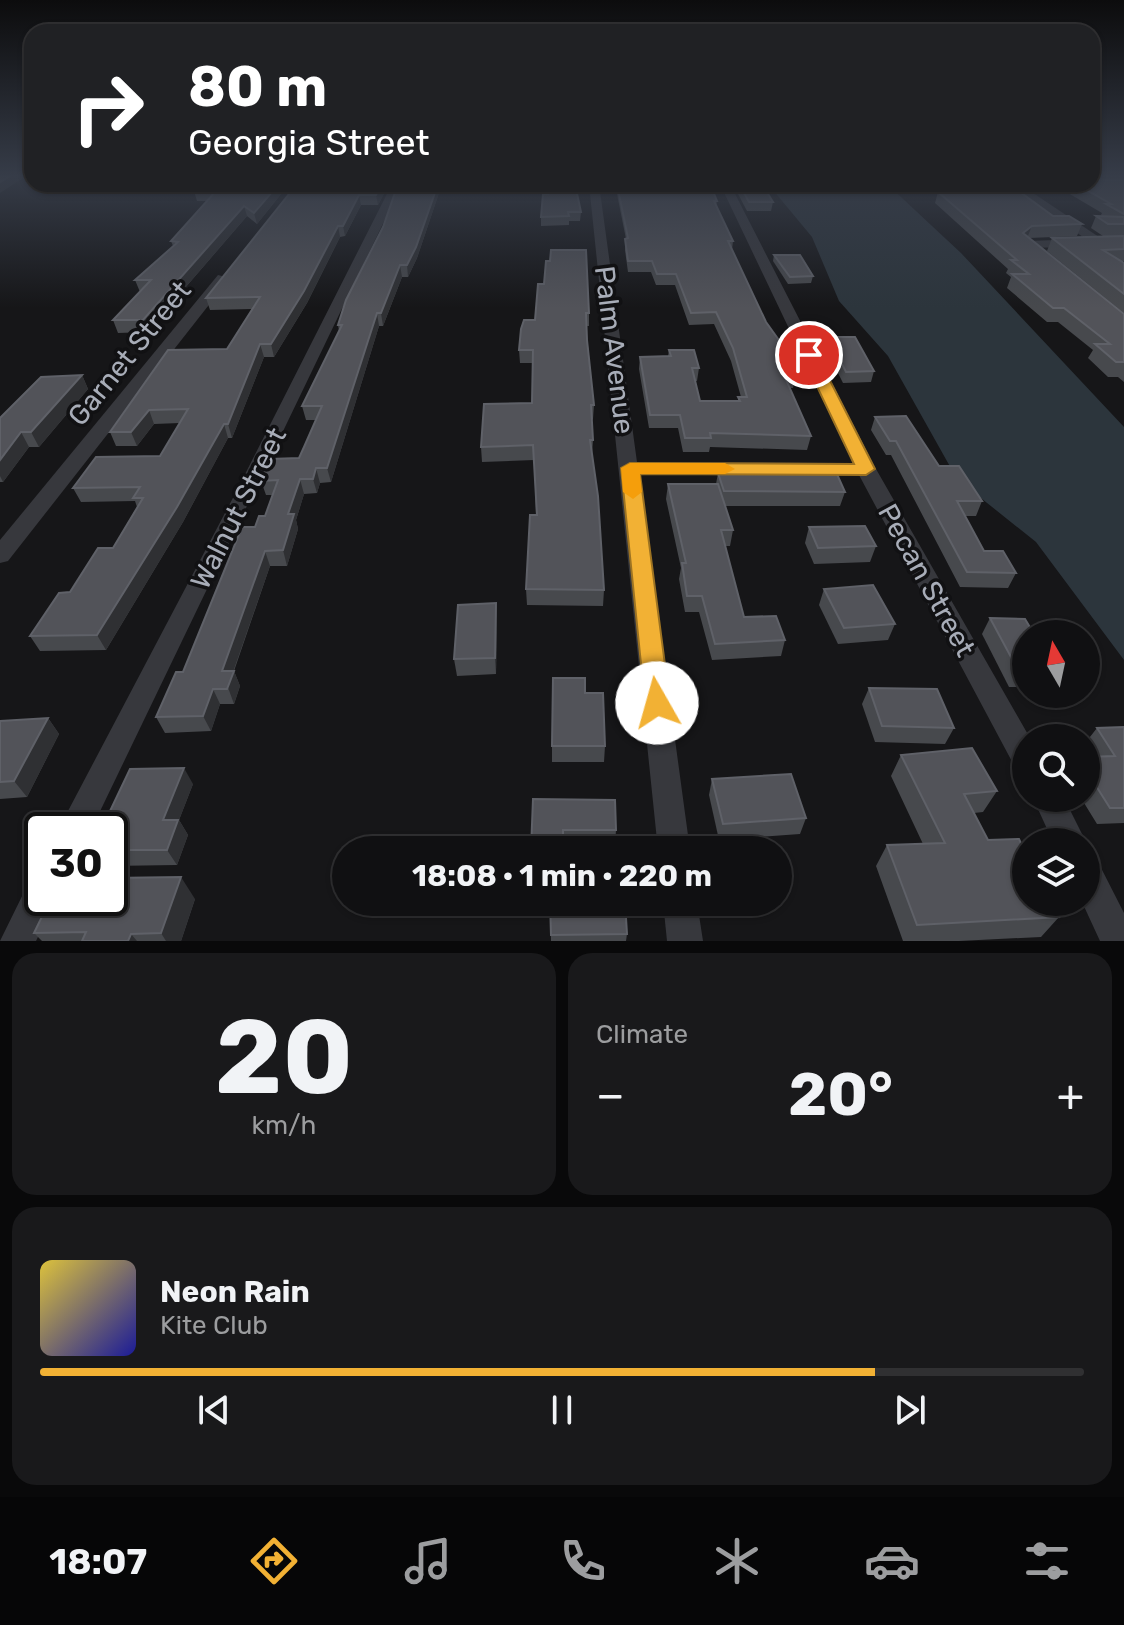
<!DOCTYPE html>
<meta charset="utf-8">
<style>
:root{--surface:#101012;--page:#19191b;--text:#f1f3f6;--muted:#9c9d9f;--line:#303032;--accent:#f2b134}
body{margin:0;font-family:Rubik,sans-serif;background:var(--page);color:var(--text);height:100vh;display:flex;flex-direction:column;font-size:30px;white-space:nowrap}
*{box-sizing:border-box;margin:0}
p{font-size:26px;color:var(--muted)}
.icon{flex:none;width:44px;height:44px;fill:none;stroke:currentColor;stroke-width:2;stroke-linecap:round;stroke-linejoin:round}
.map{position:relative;height:941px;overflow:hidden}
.panel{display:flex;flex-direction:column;gap:12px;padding:12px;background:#09090a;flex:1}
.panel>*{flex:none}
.banner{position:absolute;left:24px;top:24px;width:1076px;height:168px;border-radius:24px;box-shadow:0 2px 6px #0004,0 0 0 2px var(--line);background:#202124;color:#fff;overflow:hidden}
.needle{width:52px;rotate:351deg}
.controls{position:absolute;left:1012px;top:620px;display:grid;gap:16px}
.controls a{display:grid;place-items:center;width:88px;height:88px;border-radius:50%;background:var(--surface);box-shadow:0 2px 6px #0004,0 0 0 2px var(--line);font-size:40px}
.speed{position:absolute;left:24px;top:812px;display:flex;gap:16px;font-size:40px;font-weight:700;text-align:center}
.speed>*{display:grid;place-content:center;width:104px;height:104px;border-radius:50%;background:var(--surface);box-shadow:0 2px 6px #0004,0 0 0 2px var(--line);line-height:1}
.speed .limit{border:4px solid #111;border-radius:12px;background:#fff;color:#111}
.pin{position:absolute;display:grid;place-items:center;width:68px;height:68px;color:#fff;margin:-34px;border:4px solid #fff;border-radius:50%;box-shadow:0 2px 8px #0007}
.me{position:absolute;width:88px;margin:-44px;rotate:353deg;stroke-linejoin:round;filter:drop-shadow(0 0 6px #0008)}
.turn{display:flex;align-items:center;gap:28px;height:168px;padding:0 32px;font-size:36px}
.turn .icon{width:104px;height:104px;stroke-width:2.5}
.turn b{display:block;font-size:56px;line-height:68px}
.big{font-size:60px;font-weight:700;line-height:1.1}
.panel .tile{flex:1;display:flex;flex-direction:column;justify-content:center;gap:12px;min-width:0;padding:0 28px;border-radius:24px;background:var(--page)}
.panel .dial{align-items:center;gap:0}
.dial b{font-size:104px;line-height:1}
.song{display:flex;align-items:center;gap:24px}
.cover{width:96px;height:96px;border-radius:12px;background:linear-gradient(135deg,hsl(50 70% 55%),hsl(240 70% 35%))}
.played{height:8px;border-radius:4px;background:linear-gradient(90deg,var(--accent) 80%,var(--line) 80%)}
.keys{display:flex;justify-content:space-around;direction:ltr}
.heat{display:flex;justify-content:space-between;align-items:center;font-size:44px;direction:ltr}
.panel .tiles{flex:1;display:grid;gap:12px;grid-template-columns:1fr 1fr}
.tile:last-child{grid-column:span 2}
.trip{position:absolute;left:332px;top:836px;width:460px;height:80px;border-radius:40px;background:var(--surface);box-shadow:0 2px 6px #0004,0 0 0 2px var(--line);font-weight:700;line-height:80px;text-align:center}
.tabs{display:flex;height:128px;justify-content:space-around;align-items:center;background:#060607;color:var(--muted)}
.tabs .icon{width:56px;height:56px}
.tabs .on{color:var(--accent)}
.tabs b{font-size:36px;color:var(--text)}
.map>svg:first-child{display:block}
.water{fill:#2c353c}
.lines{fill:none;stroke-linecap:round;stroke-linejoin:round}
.street{fill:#37383d;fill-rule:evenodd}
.wall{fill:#47494d}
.shaded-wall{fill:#2f3033}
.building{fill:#525359;stroke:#5f6168;stroke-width:2}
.route{fill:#f2b134;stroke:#9d7322;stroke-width:2}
.slow{fill:#f59e0b}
.labels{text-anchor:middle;stroke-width:7;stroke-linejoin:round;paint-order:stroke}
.street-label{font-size:28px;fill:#a8adb8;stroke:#111113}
</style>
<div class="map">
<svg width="1124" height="941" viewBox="0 0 1124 941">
<rect width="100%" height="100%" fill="#161618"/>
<path class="water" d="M768,184H887L961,253L1124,427V660L1036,542L957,479L888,356L839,301L812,237Z"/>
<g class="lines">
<g class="street">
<path d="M1092,182H1124V188L1024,187L1102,239L1124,238V246L1023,248L1021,245L1027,241L1086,239L1006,184H1092Z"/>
<path d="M392,184H402L91,830H58L235,494Z"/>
<path d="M589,184H599L637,462L853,463L720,184H730L876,469L1030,738H1026V772L1016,769L859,475L639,474L690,850H658Z"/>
<path d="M218,275L230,278L8,561L0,563V540Z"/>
<path d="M1033,798H1064L1086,842H1053Z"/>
<path d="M1086,857L1098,862L1124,913V941H1100L1082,902H1086Z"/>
<path d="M42,875V898H57L36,941H0L30,880Z"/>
<path d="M663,902H697L703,941H667Z"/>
</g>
</g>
<g class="wall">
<path d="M1092,176H1124V236H1103L1091,228L1096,216H1102L1101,215L1102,213L1063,190L1066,184H1092Z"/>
<path d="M202,184H289L257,224L247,216L147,332L118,333L113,320L140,292L135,280L173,246L171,241L207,201H197L194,191Z"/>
<path d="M297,184H389L378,205H361L345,236L340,237L307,303L274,357H264L232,438H228L183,522L106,650L40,651L30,636L113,548L137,507L135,501L81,502L73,488L160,456L180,423L154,424L137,446H116L110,432L227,349L252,309L210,310L206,298Z"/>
<path d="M398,184H442L417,258L408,277H402L383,326H379L331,482L320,483L317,493L304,494L296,520L298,529L287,566H270L234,671L240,686L234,704H220L211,731L165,733L156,717L183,672L255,527L265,516L272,495H266L261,481L299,458L316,420H306L302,406L339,331L338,325L383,227Z"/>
<path d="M546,184H575L581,212L580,221H569V225L541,226V217L547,194Z"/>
<path d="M615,184H710L717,201L716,207L733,241L732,250L766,322L796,376L793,388H790L811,436L807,450L710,447L709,452H683L678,428H649L639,369L640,357L668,356L669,350L699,368L697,381H695L700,401H738V397H741L731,361L714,324L689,325L675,285H656L651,272H628L625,250L626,239Z"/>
<path d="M739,184L773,202L771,211H747L737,192Z"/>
<path d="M956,184H1009L1053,216L1082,224L1077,236L1029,238L1124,314V382L1118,377H1108L1088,358L1093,350L1058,322H1047L1007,288L1011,277L1006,273L1008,269L935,203L938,192H956L954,190Z"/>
<path d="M1124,236V261H1122L1124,263V313L1047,251L1052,238Z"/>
<path d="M774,255L813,276L811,283L788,284L773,261Z"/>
<path d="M544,284L589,313V326H586L594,405L593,419L592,420L593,440L592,455L604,590L603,606L527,605L526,589L536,515L534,460L482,462L481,447L532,403L533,363H520L519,350L535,320Z"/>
<path d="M828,337L874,371L871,382L843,383L825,347Z"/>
<path d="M82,375L88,389L39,447H29L3,482H0V418Z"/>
<path d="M875,417L939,466L982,501L976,516H965L984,551L1016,573L1008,588L960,587L891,455H886L871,430Z"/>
<path d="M718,473L845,492L840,506H725L733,530L730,546H725L744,617L785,640L781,656L712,660L699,612H685L679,579L681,568L666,499L668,484H716Z"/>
<path d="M809,527L876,546L870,562L814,564L805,543Z"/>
<path d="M824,589L895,624L888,640L838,644L819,605Z"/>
<path d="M496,603L497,619L496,674L457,676L454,659Z"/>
<path d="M990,618L1026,634V687H1009L982,634Z"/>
<path d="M869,688L954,728L945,744L875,742L862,704Z"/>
<path d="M585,693L605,746L604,762H552V746Z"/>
<path d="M48,718L59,734L27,797L0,799V721Z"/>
<path d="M1124,727V823L1097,824L1081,798H1086V757H1093L1086,746V742L1097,728Z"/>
<path d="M901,755L997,791L983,812L974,813L988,840L1059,917L1041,937L959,941H903L876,866L887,845L923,844L891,776Z"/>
<path d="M712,779L806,818L800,834L719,840L709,795Z"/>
<path d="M193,784L179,820L188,835L177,865L110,866V830Z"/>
<path d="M533,799L616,830L615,846L563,845Z"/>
<path d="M195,899L181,941H42L34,933Z"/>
<path d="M550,902L627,934L626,941H551Z"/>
</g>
<g class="shaded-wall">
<path d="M10,176H22L23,178L0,193V182Z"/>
<path d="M279,184H289L257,224L254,213Z"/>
<path d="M382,184H389L378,205L376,195Z"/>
<path d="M438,184H442L417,258L408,277L407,265Z"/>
<path d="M359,195L361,205L345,236L343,226Z"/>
<path d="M244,206L247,216L147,332L143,320Z"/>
<path d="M338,226L340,237L307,303L274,357L271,344Z"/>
<path d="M1032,226L1027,238L1023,233Z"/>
<path d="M400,265L402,277L383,326L381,313Z"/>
<path d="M377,313L379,326L331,482L327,468Z"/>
<path d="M260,344L264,357L232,438L228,424Z"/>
<path d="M82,375L88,389L39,447L31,432Z"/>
<path d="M149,410L154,424L137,446L131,432Z"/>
<path d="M224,424L228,438L183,522L106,650L97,635Z"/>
<path d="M21,432L29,447L3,482L0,476V460Z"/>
<path d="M316,468L320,483L317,493L313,479Z"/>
<path d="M300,479L304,494L296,520L298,529L287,566L283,550L288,514Z"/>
<path d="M265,551L270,566L233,672L234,671L240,686L234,704L222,671Z"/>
<path d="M496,603L497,619L496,674L495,658Z"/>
<path d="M213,689L220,704L211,731L203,716Z"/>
<path d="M48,718L59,734L27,797L14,781Z"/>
<path d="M184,768L193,784L179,820L188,835L177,865L167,850L163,820Z"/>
<path d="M181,877L195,899L181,941H166L161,933Z"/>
<path d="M131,934L137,941H128Z"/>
</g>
<g class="building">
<path d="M0,176H10L0,182Z"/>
<path d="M1092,180H1124V214L1106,204H1111L1076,184H1092Z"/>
<path d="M202,184H279L254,213L244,206L143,320H113L151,280H135L178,242L171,241L216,191H194Z"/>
<path d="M297,184H382L376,195H359L343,226H338L304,291L271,344H260L228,424H224L177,507L97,635L30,636L59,593L70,592L98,548H113L143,498H133L140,487L73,488L96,457L160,456L188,409L149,410L131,432H110L168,350L227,349L260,297L206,298Z"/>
<path d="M398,184H438L416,247L407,265H400L381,313H377L327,468H316L313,479H300L288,514H294L283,550L265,551L222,671H234L227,689H213L203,716L156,717L176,672H183L242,527H255L259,516H265L278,480L261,481L270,459L299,458L304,447L322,406H302L342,325H338L346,300L383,227Z"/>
<path d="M547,184H575L581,212H568L569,216L541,217L543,194H548Z"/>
<path d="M617,184H710L717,201H714L733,241H728L766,322L786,350L796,376L784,375L811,436L710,433L711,438H685L680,415H650L640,357L671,356L669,350H694L699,368H692L700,401H740L738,397H747L733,348L716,312L691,313L676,274H657L652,261H628L625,239L628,238Z"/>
<path d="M739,184H762L773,202H749Z"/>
<path d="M963,184H1009L1053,216H1069L1082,224L1032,226L1023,233L1124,314V362H1116L1095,344H1110L1064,308H1053L1012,274H1029L1011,260H1017L938,192H965L957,186H966Z"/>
<path d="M1096,216L1124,217V224H1108Z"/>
<path d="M1124,236V249L1103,250L1124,263V294L1052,238Z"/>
<path d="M551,250H586L589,313H586L587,340L594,405H591L593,440H590L598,496L604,590L526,589L530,515H537L533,445L481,447L484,404L532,403L533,350H519L521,329L524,320H535L538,284H544L546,261H550Z"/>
<path d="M774,255H800L813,276L790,277Z"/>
<path d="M828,337H855L874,371L846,372Z"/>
<path d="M82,375L31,432H21L0,460V418L41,377Z"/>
<path d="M906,416L939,466H959L982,501H957L984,551H1003L1016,573L967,572L896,441H890L875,417Z"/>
<path d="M836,472L845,492L724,491L718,473Z"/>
<path d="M668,484H718L733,530H721L744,617L776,616L785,640L715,644L702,596H687L682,563H686Z"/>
<path d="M865,526L876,546L818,548L809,527Z"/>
<path d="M873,585L895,624L844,628L824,589Z"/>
<path d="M496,603L495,658L454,659L458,605Z"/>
<path d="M990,618L1025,619L1034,634H1026V671L1018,670Z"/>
<path d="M553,678H585V693H603L605,746H552Z"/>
<path d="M869,688L937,689L954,728L882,726Z"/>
<path d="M48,718L14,781L0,782V721Z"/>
<path d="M1124,727V808H1110L1086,770V757L1115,756L1097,728Z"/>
<path d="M972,748L997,791L964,794L988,840L1019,839L1026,854V902H1051L1059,917L917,925L887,845L945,843L901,755Z"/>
<path d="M184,768L163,820H178L167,850H110V830H101L130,769Z"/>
<path d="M791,774L806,818L723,824L712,779Z"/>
<path d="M533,799L615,800L616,830H563V850H531Z"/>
<path d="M181,877L161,933L131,934L128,941H82L86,932L34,933L51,898H110V878Z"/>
<path d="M550,902H625L627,934L551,935Z"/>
</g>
<linearGradient id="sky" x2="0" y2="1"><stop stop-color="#0c0c0d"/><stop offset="0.57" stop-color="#363c48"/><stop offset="1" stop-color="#363c48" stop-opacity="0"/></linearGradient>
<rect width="1124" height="308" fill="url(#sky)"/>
<path class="route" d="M809,351L817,355L875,469L866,475L640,474L670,703L666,711L657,714L648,711L645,703L621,468L630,463L854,464L802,355Z"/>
<path class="slow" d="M630,463H725L735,469L725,474H640L642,492L633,499L623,492L621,468Z"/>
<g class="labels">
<g class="street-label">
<text transform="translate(615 350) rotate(83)" y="10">Palm Avenue</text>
<text transform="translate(129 353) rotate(-51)" y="10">Garnet Street</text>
<text transform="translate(238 508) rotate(-63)" y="10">Walnut Street</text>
<text transform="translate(927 580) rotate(61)" y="10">Pecan Street</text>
</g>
</g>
</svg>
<div class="controls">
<a><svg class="needle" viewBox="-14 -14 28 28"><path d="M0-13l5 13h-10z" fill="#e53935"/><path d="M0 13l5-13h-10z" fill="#9c9d9f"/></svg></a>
<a><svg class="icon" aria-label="search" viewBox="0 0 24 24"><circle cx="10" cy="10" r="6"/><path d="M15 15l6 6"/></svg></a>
<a><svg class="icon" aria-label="layers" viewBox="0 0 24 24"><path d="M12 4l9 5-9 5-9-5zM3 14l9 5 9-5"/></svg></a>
</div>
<div class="speed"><div class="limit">30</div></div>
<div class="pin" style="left:809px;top:355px;background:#d93025"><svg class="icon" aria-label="arrive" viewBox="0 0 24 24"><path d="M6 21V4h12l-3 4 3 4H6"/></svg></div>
<svg class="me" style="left:657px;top:703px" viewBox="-20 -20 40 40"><circle r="19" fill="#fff"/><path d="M0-13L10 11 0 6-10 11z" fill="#f2b134"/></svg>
<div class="trip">18:08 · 1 min · 220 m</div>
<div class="banner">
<div class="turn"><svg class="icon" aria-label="right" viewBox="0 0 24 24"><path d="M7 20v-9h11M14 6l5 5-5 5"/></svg><div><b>80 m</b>Georgia Street</div></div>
</div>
</div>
<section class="panel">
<div class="tiles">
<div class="tile dial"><b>20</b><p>km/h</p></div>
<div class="tile"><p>Climate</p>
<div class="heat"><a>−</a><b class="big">20°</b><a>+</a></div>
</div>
<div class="tile">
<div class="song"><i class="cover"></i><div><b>Neon Rain</b><p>Kite Club</p></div></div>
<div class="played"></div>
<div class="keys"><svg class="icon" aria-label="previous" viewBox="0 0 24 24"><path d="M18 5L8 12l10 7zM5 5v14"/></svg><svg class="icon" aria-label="pause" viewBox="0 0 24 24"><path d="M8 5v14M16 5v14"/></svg><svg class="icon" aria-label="next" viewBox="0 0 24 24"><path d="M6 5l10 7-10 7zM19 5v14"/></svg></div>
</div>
</div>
</section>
<nav class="tabs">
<b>18:07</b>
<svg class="icon on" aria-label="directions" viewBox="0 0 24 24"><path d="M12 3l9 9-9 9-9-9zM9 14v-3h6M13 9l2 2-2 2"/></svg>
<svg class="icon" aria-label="music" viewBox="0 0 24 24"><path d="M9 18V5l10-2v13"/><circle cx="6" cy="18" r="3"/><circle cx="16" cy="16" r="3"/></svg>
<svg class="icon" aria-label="phone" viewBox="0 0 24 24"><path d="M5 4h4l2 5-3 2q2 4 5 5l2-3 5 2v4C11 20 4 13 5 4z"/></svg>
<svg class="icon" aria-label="climate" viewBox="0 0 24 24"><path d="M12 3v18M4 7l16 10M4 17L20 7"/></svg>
<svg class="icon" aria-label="car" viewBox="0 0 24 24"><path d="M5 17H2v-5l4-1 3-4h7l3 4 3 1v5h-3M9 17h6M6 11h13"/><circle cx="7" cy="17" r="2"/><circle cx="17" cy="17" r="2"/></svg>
<svg class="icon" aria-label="filters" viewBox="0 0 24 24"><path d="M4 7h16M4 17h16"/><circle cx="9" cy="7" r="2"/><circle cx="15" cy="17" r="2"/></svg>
</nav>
